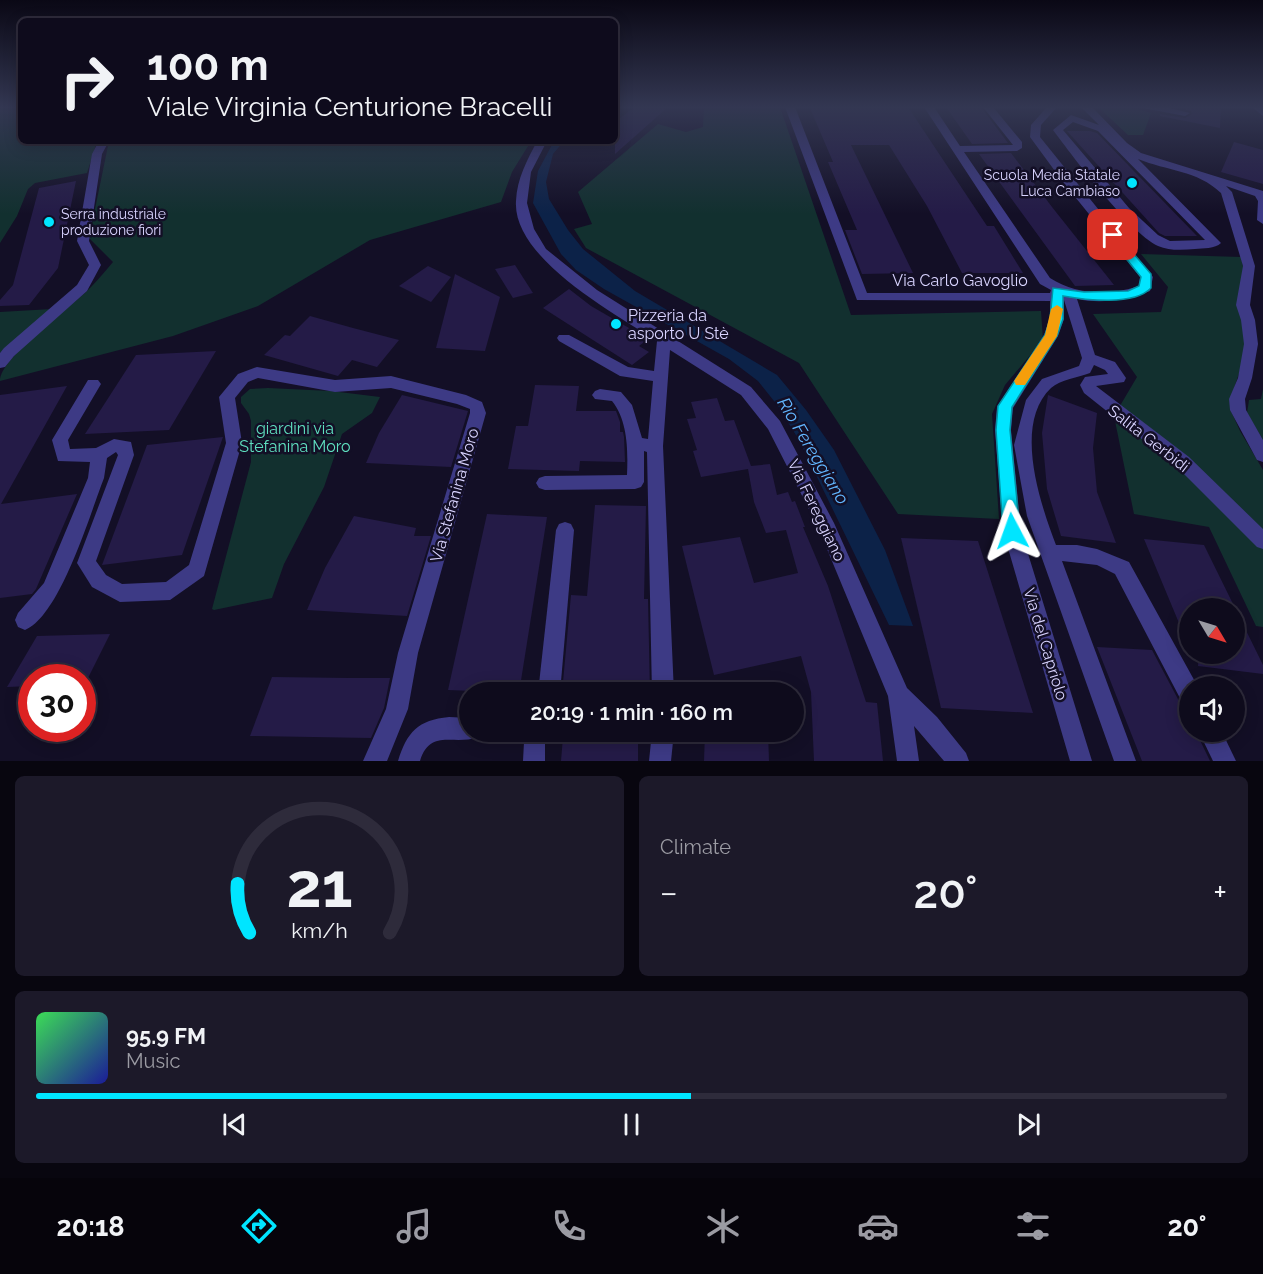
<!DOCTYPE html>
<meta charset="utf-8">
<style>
:root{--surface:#0e0b1c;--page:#1c1929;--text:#f1f3f6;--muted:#9b9ba3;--line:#2e2b3b;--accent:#00e5ff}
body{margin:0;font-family:Raleway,sans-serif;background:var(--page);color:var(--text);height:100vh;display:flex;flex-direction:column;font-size:22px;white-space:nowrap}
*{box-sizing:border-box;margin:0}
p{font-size:20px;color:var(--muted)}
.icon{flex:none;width:33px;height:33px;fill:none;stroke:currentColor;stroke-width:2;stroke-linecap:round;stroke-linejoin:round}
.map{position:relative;height:761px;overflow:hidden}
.drawer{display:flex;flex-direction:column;gap:15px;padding:15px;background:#08060f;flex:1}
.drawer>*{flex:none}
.hud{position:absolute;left:18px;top:18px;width:600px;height:126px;border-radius:9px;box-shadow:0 3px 15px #0003,0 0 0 2px var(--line);background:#0e0b1c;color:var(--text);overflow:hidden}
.needle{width:39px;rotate:128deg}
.tools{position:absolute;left:1179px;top:598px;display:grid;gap:12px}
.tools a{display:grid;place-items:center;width:66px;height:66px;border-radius:50%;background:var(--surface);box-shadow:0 3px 15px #0003,0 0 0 2px var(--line);font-size:30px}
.speed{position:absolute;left:18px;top:664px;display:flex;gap:12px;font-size:30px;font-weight:700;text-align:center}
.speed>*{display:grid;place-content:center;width:78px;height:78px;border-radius:50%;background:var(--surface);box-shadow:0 3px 15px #0003,0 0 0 2px var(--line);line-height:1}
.speed .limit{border:9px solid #d22;background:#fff;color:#111}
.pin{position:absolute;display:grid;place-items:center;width:51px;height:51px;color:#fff;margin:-26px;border-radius:12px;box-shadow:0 3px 9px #0006}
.me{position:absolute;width:66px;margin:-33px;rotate:356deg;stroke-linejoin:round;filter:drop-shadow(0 0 4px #0008)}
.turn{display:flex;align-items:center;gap:21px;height:126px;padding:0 30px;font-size:27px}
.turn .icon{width:78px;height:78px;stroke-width:2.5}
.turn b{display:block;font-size:42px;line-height:51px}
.big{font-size:45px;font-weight:600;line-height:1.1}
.drawer .card{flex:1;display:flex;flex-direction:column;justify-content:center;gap:9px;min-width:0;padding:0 21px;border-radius:9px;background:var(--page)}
.drawer .dial{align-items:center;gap:0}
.dial svg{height:156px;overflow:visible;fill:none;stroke:var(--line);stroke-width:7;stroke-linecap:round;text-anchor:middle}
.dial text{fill:var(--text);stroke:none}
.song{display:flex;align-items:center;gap:18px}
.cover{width:72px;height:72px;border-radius:9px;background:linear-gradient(135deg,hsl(130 70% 55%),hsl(240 70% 35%))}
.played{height:6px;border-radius:3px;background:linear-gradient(90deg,var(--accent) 55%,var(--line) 55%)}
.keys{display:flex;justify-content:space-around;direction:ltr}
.heat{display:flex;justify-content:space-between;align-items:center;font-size:33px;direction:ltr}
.drawer .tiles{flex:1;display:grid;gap:15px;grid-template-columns:1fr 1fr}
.card:last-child{grid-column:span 2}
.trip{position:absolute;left:459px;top:682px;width:345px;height:60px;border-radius:30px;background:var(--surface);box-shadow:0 3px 15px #0003,0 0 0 2px var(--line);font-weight:600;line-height:60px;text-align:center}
.tabs{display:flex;height:96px;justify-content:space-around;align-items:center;background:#06040b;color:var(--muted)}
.tabs .icon{width:42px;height:42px}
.tabs .selected{color:var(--accent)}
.tabs b{font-size:27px;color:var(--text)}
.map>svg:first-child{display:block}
.green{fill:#12302f}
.water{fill:#0c2248}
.building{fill:#241b47}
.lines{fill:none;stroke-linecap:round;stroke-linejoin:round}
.minor{fill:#3d3a85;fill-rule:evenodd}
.route{fill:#00e5ff;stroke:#0095a6;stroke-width:1.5}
.slow{fill:#f59e0b}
.poi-dot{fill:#00e5ff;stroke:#130f26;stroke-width:2}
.labels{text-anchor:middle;stroke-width:5;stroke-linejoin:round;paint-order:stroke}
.far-poi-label{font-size:14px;fill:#d9d4ff;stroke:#130f26;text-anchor:end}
.street-label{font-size:16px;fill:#d9d4ff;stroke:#130f26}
.poi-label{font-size:16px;fill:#d9d4ff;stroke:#130f26;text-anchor:start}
.park-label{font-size:16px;fill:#5fe0c0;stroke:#130f26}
.water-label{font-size:18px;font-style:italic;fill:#62b6ff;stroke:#130f26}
</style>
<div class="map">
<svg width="1263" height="761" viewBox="0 0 1263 761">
<rect width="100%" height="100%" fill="#130f26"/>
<g class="green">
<path d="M0,107H21V141H97L87,173L35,183L28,189L17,216L0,243Z"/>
<path d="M704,107H780L851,315L1041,311L1043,340L1005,385L992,414L999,519L898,514L799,363L586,248L574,229L592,224L578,192L658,124L686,132L703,127Z"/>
<path d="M1098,107H1130L1151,113L1143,135H1128Z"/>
<path d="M109,141H472L471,143L528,146L512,172L501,202L370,240L258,306L173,336L0,381C0,357 73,306 91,287C99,279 106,270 113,262L89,238Z"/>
<path d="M1141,254L1241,257L1245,276L1247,350L1231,397V411L1240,431L1263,470V627L1256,626L1209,527L1134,514L1114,416L1137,377L1093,314L1161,312L1168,287Z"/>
<path d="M52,309L0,353V312Z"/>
<path d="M268,388L331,391L380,397L372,413L342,434L324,487L284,564L272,598L214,610L212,609L251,462V421L249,414L241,403V397L250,389Z"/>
<path d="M1263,389V440L1247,413L1249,400L1261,399Z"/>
</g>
<path class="water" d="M554,141H564L553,154L546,182L549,199L568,230L583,249L635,291L777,375L806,410L834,450L885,550L913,626L889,625L799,440L778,406L758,381L729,359L604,289L576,270L561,254L533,203L538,171Z"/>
<g class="building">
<path d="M635,107H668L615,154V122Z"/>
<path d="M908,107L987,226H994L1023,273H962L927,206L889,145H851L913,273L862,274L845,230H857L828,162H833L810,108Z"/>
<path d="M946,107H981L1008,143L972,144Z"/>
<path d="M1176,107H1221L1220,128L1160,116V114L1185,118L1192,114L1191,111Z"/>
<path d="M1067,131H1090L1097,133L1197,236H1165L1159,233Z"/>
<path d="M1234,142L1263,150V184L1221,172Z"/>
<path d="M1011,153L1052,207L1114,285L1075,286L979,154Z"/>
<path d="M76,181L58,268L29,305L0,306V300L13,285L39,188Z"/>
<path d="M515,265L533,293L513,298L495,269Z"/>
<path d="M428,266L451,277L431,302L399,286Z"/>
<path d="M455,274L500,297L485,351L436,348Z"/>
<path d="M569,289L591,306L648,339L639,346L649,352L632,365L543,308Z"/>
<path d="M310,316L353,328L399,340L377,367L352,360L338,376L264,355L285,335L290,336Z"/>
<path d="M216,351L169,430L85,434L136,355Z"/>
<path d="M535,385L579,386L576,411H616L620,422V432H623L624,437L625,462L580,461L579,471L508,469L516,426H528Z"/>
<path d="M67,386L1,504L77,494L36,589L32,594L0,598V395Z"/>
<path d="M402,395L468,411L451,467L366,463L379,433Z"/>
<path d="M1048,395L1097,413L1093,448L1097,492L1116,543L1061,536L1047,489L1042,433Z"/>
<path d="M717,398L725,421L734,420L751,466L770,464L777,495L788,492L792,502L795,501L805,527H803L828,586L866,702L877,703L883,761H814L811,692L801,656L714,675L682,546L740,537L754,583L798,573L786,530L766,533L754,502L748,469L701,477L693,451L697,450L687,419L696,418L691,402Z"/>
<path d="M223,437L182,555L102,565L147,445Z"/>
<path d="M595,505L646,506L644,599H648L650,693H562L571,595L587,596Z"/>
<path d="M487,514L547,517L519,693L448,690Z"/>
<path d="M354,516L416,528L414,536H431L407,616L307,610L325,568Z"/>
<path d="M901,538L978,541L1033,713L941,708Z"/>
<path d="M1144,539L1204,545L1263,665V674L1198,666L1199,654H1234V609H1190L1189,647Z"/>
<path d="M110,634L88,678H32V686L7,687L37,636Z"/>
<path d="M1097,647L1152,650L1180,703L1190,706V732H1196L1210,761H1142Z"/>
<path d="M272,677L349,678H390L384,708L371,738L250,736Z"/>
<path d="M705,732H768L769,761H704Z"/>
<path d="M563,737L638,740V761H561Z"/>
</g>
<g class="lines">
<g class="minor">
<path d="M785,107H795L867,293H1050L1051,290L1040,284L924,107H934L960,146L1013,145L983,107H993L1022,142V148L1017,151L964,152L1050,278C1077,295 1109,296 1139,286L1140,277L1063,182L1030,137L1031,125L1047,107H1057L1041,125L1040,137L1153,277L1150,291C1126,300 1102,304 1077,299L1095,355L1115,362L1126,378L1124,382L1096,386L1189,457L1263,529V549L1257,547L1177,467L1084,393L1080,385L1085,377L1108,374L1105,370L1094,365L1090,373C1079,377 1060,380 1051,388C1013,424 1040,503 1056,545H1077L1097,549L1129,562L1198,687H1190V704L1182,702L1115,574L1097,565L1062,561L1136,761H1114L1027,516L1014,445L1026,400L1042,379L1079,366L1082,358L1064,300V319L1058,336L1013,408L1011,430L1021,531L1092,761H1070L1003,531L995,430L997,407L1044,335L1050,319V301L857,300Z"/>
<path d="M1081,107H1092L1127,143L1141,153L1263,191V224L1257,220L1258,201L1255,196L1226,186L1232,192L1255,266L1250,305L1255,320L1258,344L1252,378L1245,399L1246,410L1263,440V462L1257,460L1230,410L1229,399L1238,378L1244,344L1241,320L1236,305L1243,266L1221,193C1197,170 1167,171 1138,159L1221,243C1215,249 1203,248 1195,249C1183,250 1169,251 1158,246C1129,232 1074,158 1053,130L1071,115L1099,125ZM1073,122L1098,131L1205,240L1170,241L1158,235L1129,208L1063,130Z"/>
<path d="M1138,107H1165L1190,113L1185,116Z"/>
<path d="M1252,107H1263V116Z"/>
<path d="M99,141H109L102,154L89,241L101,265L87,291L14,356L5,367L0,368V353L4,348L77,285L89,265L77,241L92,154Z"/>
<path d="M537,141H547L531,172L527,203L534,229L546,249L597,290L751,387L780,421L834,523L907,688L937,717L966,753L969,761H944L914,726L919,761H897L888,696L817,525L768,429L741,395L670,350L663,446L674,693H652L647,452L644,451V482L641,487L635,489L545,490L539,488L536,483L539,478L545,476L627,475C628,451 628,421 612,401L595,399L592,395L595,391L600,389L621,392L632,405L642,438L648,439L653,381L620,376L559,341L557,338L559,335H569L628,367L654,371L657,341C615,314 512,258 516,201C517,178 527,161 537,141Z"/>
<path d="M257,367L335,380L391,376L466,395L482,402L486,413L418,653L408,709L387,761H363L386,709L398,653L470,413V409L457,404L391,388L335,392L258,378L248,382L235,398L242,443L204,576L170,600L120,602L92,587L77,563L118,455L116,452L107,458L104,478C90,514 60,616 25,630L18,627L15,620L18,613L44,583L88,478L90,462L58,461L52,440L88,380H98L101,384L68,440L70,449L96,448L114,439L131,442L134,455L96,561L106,575L122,584L166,582L189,565L226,443L219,397L238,374Z"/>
<path d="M565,522L571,524L574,530L560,693H538L556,530L559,524Z"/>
<path d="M449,717L470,718V732H480L478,737C455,746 430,728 420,761H398C407,732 418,720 449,717Z"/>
<path d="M515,732H545V761H523L524,742L518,740Z"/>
<path d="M652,732H674L671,761H649Z"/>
<path d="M1199,732H1222L1236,761H1213Z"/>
</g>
</g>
<linearGradient id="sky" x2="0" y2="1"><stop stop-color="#0a0815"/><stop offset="0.5" stop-color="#333752"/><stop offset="1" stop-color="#333752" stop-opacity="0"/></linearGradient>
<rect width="1263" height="214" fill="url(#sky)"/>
<path class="route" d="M1113,232L1116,233L1151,274V288C1134,306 1085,300 1063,296V319L1057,336L1012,407L1010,430L1020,531L1017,536L1012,538L1006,536L1003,531L996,430L998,406L1045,335L1050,319L1053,288L1084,292L1128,291L1139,286L1141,277L1107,235Z"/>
<path class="slow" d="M1057,305L1063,309L1057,336L1025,385H1016L1014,381L1016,378L1045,335L1051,309Z"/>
<g class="poi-dot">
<circle cx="1132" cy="183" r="6"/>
<circle cx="49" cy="222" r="6"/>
<circle cx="616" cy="324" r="6"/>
</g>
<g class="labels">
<g class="far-poi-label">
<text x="1120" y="180">Scuola Media Statale<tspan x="1120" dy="16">Luca Cambiaso</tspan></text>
<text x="61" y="219" text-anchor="start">Serra industriale<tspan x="61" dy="16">produzione fiori</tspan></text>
</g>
<g class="street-label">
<text x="960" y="286">Via Carlo Gavoglio</text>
<text transform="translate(1149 438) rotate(38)" y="6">Salita Gerbidi</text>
<text transform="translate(454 495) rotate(-74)" y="6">Via Stefanina Moro</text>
<text transform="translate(817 510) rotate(64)" y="6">Via Fereggiano</text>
<text transform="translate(1046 644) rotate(73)" y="6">Via del Capriolo</text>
</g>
<g class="poi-label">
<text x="628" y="321">Pizzeria da<tspan x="628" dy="18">asporto U Stè</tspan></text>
</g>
<g class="park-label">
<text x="295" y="434">giardini via<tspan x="295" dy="18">Stefanina Moro</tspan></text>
</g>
<g class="water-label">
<text transform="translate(813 451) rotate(59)" y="6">Rio Fereggiano</text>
</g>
</g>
</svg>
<div class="tools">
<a><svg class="needle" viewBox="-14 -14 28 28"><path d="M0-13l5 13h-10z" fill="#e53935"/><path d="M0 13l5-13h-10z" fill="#9b9ba3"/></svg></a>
<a><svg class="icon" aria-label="sound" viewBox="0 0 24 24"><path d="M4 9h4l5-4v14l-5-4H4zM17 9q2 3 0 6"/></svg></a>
</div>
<div class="speed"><div class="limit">30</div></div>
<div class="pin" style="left:1113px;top:235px;background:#d93025"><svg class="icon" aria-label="arrive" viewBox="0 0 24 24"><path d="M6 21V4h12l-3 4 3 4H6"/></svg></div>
<svg class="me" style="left:1012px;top:531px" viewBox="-20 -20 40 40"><path d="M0-17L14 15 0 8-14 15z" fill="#00e5ff" stroke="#fff" stroke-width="4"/></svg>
<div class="trip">20:19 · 1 min · 160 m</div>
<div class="hud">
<div class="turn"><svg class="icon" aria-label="right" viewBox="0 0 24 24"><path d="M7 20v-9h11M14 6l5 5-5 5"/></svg><div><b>100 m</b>Viale Virginia Centurione Bracelli</div></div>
</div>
</div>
<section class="drawer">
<div class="tiles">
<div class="card dial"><svg viewBox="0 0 100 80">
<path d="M14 69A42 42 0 1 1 86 69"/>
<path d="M14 69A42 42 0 0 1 8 44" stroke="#00e5ff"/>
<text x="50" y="56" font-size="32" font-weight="700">21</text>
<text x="50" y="72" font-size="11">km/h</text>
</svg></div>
<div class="card"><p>Climate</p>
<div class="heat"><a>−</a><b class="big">20°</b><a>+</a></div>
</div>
<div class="card">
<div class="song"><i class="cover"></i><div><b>95.9 FM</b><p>Music</p></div></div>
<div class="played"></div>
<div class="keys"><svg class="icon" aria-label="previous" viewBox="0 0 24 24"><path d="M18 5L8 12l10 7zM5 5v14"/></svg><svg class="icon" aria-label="pause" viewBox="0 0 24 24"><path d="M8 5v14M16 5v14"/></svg><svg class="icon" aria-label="next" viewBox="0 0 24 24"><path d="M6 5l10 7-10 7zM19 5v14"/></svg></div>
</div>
</div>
</section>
<nav class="tabs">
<b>20:18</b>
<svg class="icon selected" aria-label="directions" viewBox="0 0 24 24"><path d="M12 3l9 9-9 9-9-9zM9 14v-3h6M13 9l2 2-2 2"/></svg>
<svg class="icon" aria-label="music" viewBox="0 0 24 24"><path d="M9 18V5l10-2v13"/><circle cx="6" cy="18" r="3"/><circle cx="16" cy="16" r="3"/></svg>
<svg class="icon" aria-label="phone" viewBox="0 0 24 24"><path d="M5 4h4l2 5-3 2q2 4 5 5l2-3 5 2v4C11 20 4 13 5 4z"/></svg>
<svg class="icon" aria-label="climate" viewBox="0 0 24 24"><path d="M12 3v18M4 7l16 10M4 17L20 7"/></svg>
<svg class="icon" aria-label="car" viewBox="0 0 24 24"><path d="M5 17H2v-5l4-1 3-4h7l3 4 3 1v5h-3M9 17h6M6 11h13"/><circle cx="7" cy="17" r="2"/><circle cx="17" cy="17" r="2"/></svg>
<svg class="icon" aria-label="filters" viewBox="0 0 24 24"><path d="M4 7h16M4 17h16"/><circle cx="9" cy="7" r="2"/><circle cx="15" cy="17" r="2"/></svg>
<b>20°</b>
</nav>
